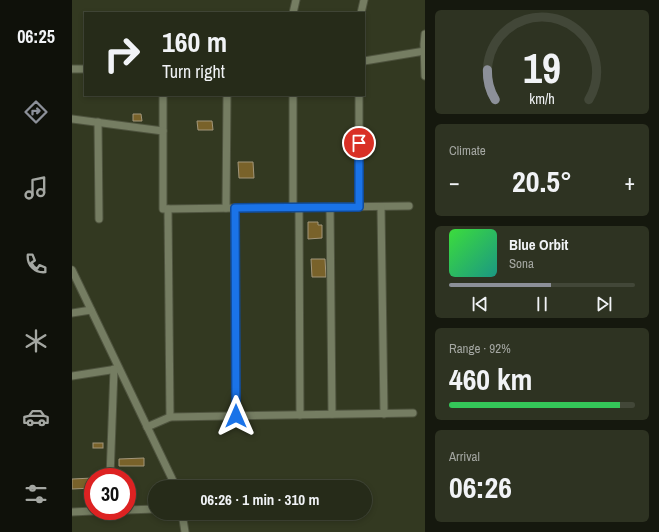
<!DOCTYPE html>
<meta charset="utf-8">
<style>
:root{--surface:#262b19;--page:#2e3322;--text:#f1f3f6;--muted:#a4a7a2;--line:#424738;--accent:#8c9099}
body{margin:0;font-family:"Archivo Narrow",sans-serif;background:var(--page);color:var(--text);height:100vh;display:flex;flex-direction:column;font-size:15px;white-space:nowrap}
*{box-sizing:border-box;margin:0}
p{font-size:13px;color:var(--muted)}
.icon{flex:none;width:22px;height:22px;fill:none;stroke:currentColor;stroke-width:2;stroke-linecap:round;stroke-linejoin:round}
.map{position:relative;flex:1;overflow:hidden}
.sheet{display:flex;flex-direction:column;gap:10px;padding:10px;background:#15180e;width:234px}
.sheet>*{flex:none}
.hud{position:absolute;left:12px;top:12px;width:281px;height:84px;border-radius:0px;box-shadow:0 2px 6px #0003,0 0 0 1px var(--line);background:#262b19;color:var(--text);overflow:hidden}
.speed{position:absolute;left:12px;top:468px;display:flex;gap:8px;font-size:20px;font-weight:700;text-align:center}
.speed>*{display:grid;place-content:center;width:52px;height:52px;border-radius:50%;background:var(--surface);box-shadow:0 2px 6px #0003,0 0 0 1px var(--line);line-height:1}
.speed .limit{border:6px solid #d22;background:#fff;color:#111}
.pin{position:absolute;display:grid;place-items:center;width:34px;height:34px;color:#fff;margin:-17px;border:2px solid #fff;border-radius:50%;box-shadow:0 1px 4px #0007}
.me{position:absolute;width:44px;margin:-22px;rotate:0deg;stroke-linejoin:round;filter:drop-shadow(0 0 3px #0008)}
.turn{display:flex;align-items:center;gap:14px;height:84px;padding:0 12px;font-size:18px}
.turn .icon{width:52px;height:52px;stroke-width:2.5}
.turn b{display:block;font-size:28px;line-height:34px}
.big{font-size:30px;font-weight:700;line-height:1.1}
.sheet .card{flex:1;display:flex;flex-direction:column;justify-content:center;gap:6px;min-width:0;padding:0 14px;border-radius:6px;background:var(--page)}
.sheet .dial{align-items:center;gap:0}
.dial svg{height:104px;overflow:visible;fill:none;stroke:var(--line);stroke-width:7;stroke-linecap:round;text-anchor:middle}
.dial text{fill:var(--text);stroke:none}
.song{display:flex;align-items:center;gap:12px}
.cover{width:48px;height:48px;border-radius:6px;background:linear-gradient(135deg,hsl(120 70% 55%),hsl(170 70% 35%))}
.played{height:4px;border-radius:2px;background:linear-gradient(90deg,var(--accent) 55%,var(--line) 55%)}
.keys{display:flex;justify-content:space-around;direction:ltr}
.heat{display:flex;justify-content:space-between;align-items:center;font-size:22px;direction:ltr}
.charge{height:6px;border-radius:3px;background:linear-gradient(90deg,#34c759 92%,var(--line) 0)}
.trip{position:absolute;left:76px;top:480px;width:224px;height:40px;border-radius:20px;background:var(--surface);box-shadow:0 2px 6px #0003,0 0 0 1px var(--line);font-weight:700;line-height:40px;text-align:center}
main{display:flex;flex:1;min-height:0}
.tabs{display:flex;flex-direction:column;width:72px;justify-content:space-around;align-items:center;background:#0f110a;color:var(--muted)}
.tabs .icon{width:28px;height:28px}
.tabs .current{color:var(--accent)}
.tabs b{font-size:18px;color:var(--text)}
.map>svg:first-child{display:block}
.building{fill:#79622a;stroke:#a2967a}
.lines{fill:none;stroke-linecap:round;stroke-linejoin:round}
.minor-casing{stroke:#4f543f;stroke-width:9}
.minor{stroke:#757d62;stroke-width:7}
.route-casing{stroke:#114b97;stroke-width:10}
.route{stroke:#1a73e8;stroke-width:7}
</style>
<main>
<nav class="tabs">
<b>06:25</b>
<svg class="icon current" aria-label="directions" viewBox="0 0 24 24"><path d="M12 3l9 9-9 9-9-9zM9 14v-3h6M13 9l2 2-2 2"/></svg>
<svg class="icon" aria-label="music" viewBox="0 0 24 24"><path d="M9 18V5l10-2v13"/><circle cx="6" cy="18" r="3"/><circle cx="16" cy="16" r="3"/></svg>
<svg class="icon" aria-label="phone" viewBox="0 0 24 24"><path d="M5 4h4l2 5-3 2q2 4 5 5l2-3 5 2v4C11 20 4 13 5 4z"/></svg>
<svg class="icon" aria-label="climate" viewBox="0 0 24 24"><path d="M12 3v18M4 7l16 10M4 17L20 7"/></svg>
<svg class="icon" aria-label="car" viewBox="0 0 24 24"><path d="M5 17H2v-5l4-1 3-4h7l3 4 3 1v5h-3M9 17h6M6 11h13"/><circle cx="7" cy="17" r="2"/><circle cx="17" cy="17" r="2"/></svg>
<svg class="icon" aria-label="filters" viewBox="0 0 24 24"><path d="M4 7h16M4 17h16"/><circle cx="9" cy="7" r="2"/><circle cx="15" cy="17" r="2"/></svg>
</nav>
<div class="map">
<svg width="353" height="532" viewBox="0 0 353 532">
<rect width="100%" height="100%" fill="#333921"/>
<g class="building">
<path d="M61,114H69L70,121H61Z"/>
<path d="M125,121H140L141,130H126Z"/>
<path d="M166,162H181L182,178H167Z"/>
<path d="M236,222H246V225H250V238L236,239Z"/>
<path d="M239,259H253L254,277H240Z"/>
<rect x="21" y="443" width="10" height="5"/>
<path d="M72,458V466H47V459Z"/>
<path d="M21,478V488L0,489V479Z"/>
</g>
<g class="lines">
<g class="minor-casing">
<g id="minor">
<path d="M221,13L224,0"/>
<path d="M289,13L292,0"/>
<path d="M353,34L352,44L353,76"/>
<path d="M292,61L353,51"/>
<path d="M0,69H13"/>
<path d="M91,95V209L337,206"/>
<path d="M287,95V207"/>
<path d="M0,119L91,131"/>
<path d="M26,122L27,219"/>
<path d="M258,207L260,414"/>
<path d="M309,207L312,414"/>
<path d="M154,208L155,95"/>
<path d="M163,208L164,416"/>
<path d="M221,208V95"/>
<path d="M227,208L228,415"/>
<path d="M96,209L98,417"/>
<path d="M0,270L104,487"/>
<path d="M0,313L19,310"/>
<path d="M0,376L45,369"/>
<path d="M75,427L98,417L341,413"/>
<path d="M38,477L42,369"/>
<path d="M55,510L83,509"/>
<path d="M0,512L21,511"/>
<path d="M110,513L113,532"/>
</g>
</g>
<use href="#minor" class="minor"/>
</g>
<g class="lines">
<g class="route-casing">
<path id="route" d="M164,416L163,208L287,207V143"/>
</g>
<use href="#route" class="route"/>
</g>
</svg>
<div class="speed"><div class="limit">30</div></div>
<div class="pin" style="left:287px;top:143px;background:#d93025"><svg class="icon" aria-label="arrive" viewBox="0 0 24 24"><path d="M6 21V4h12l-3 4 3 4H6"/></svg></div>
<svg class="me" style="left:164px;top:416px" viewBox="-20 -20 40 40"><path d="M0-17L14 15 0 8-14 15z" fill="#1a73e8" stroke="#fff" stroke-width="4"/></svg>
<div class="trip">06:26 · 1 min · 310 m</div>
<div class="hud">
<div class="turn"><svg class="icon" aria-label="right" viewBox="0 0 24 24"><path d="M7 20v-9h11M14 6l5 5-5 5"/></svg><div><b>160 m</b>Turn right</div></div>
</div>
</div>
<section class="sheet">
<div class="card dial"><svg viewBox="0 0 100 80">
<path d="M14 69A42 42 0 1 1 86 69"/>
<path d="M14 69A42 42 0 0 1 8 46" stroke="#8c9099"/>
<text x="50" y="56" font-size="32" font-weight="700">19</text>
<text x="50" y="72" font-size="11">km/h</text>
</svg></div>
<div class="card"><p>Climate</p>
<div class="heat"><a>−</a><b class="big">20.5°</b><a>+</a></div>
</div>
<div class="card">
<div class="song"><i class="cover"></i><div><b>Blue Orbit</b><p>Sona</p></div></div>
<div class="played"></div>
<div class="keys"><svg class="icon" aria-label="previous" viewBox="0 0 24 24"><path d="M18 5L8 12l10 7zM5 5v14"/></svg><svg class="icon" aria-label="pause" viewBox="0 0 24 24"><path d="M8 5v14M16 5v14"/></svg><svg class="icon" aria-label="next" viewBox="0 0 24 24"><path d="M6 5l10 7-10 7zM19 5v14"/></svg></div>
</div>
<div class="card"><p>Range · 92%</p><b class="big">460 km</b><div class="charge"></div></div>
<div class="card"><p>Arrival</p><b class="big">06:26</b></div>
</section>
</main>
